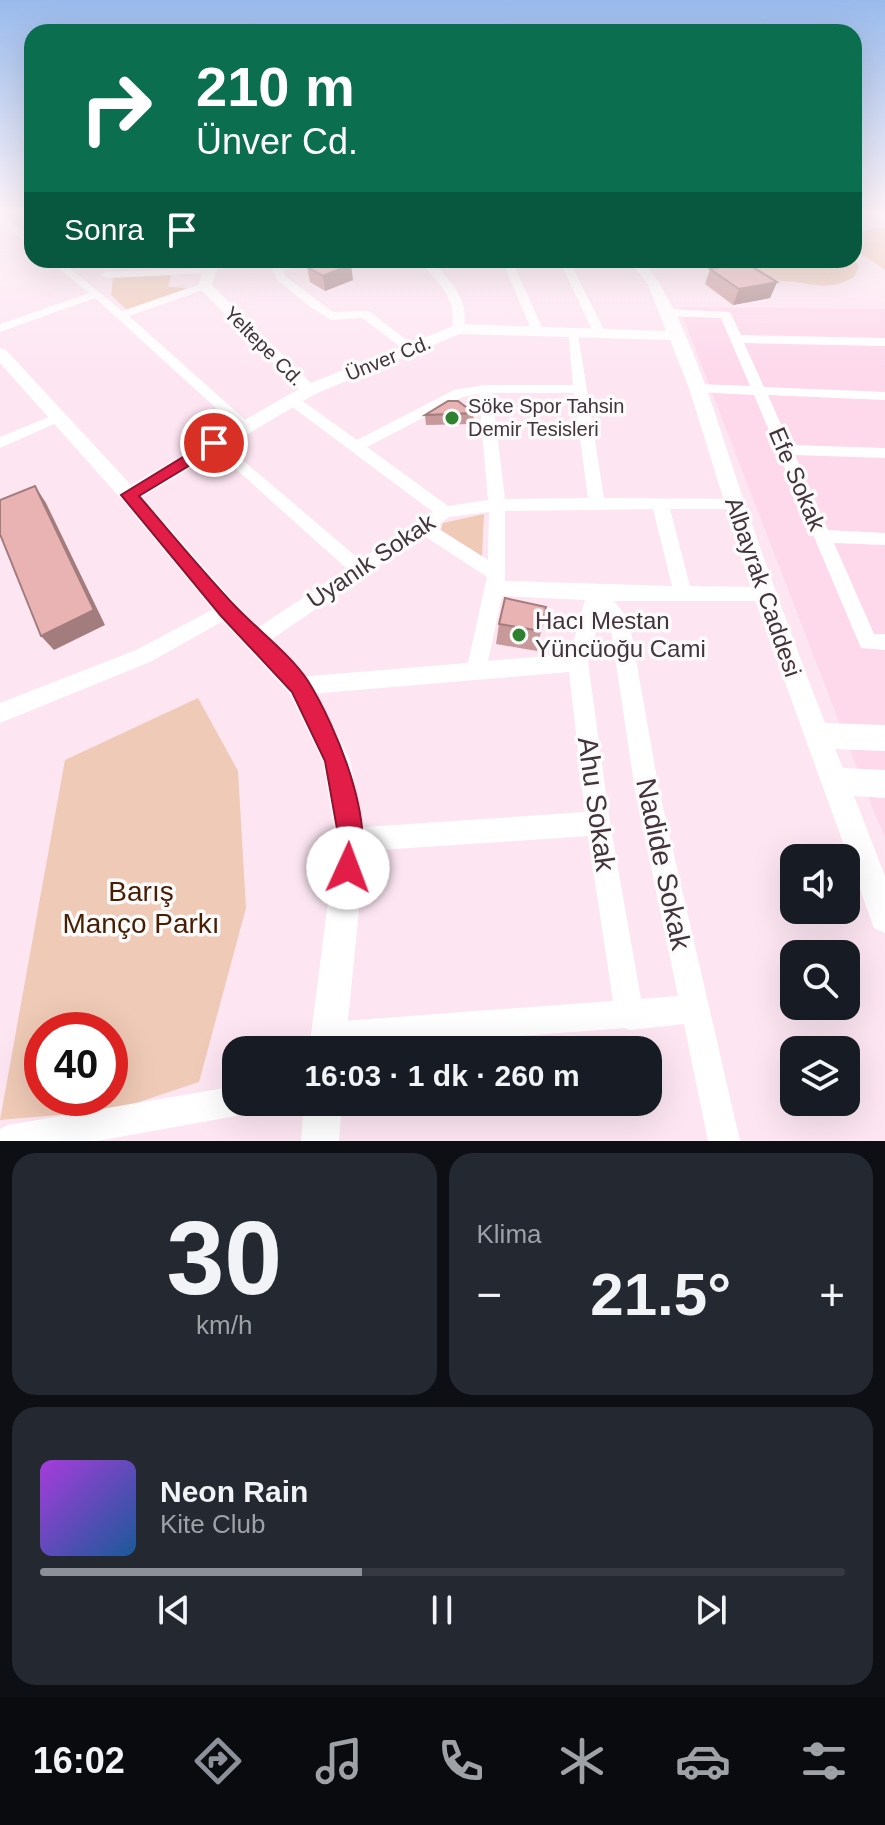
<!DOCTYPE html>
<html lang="tr">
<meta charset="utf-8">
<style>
:root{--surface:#171b24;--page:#242831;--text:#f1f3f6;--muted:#9ea1a6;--line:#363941;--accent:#8c9099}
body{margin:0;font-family:Helvetica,sans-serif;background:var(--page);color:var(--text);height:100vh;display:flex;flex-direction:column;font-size:30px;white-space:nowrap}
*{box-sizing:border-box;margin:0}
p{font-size:26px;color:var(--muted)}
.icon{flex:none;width:44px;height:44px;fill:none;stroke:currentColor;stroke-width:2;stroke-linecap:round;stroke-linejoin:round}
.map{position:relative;height:1141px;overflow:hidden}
.panel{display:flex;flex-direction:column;gap:12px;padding:12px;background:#0d0f14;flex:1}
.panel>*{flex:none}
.guide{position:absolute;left:24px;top:24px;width:838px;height:244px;border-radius:24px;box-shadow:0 8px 32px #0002;background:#0b6e4f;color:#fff;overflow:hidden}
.tools{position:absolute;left:780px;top:844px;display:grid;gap:16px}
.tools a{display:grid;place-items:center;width:80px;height:80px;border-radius:16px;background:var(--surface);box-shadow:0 8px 32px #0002;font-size:40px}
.speed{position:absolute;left:24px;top:1012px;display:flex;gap:16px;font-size:40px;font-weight:700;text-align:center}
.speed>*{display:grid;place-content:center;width:104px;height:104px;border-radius:50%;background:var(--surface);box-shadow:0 8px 32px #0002;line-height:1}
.speed .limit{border:12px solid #d22;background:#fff;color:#111}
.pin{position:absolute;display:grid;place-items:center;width:68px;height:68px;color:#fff;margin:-34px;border:4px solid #fff;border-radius:50%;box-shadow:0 2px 8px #0007}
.me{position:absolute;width:88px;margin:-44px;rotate:2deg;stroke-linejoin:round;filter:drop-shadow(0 0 6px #0008)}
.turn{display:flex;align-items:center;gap:28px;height:168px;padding:0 40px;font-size:36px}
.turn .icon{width:104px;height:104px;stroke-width:2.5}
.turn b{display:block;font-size:56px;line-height:68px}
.then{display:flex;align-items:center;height:76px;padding:0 40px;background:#0003;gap:16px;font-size:30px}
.big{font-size:60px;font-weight:800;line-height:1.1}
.panel .tile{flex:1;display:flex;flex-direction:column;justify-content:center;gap:12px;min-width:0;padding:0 28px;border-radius:24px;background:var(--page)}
.panel .dial{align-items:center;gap:0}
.dial b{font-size:104px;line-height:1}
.song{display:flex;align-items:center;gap:24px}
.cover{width:96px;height:96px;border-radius:12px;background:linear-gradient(135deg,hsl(280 70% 55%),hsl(210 70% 35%))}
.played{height:8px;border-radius:4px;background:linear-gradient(90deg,var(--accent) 40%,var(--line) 40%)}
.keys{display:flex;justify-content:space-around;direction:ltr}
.heat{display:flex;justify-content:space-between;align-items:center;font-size:44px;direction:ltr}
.panel .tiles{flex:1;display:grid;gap:12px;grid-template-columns:1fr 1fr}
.tile:last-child{grid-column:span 2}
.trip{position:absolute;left:222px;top:1036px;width:440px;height:80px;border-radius:24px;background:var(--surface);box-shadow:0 8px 32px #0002;font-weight:800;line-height:80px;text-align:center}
.dock{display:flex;height:128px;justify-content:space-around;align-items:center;background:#090b0e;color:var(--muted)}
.dock .icon{width:56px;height:56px}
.dock .on{color:var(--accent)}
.dock b{font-size:36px;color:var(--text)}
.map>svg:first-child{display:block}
.built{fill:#fdd9eb}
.green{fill:#efcab6;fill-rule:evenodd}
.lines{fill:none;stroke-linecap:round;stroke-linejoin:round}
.minor{fill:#fff;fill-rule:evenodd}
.tertiary{fill:#fff;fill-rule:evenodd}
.wall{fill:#c8999a}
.shaded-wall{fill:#a37d7d}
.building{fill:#e9b2b3;stroke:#a37d7d;stroke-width:2}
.route{fill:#e11d48;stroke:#92132f;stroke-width:2}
.poi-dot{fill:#2e822f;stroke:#fbfbfb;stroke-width:3}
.labels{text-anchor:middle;stroke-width:7;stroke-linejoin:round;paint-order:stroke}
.far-street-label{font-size:20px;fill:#43343c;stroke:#fbfbfb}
.far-poi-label{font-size:20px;fill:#43343c;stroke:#fbfbfb;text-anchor:start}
.street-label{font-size:24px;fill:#43343c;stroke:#fbfbfb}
.poi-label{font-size:24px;fill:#43343c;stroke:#fbfbfb;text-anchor:start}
.near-street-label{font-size:28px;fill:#43343c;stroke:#fbfbfb}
.near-park-label{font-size:28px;fill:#481e02;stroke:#fbfbfb}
</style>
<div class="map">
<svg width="885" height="1141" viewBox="0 0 885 1141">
<rect width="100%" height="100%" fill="#fde6f2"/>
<path class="built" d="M679,307L885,309V837L874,812Z"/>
<g class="green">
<path d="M885,228V270L854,249V232Z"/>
<path d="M854,257L859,267L854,277C823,296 797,276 767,282L736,260H854Z"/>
<path d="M171,275L168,287L188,288L127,310L111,295L113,278Z"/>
<path d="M484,514L482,556L441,530L443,523Z"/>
<path d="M198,698L238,771L246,908L199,1082L115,1110L0,1120L65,760ZM42,1030H110V1098H42Z"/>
</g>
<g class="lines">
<g class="minor">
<path d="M0,214L32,238V246L0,222Z"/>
<path d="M48,260H60L122,311L201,284H209V288L129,316L250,424V430H240L95,298L0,332V324L89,293Z"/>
<path d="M270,260H280L282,264L332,260L283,270L285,276L333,312L369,311L417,348L406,351L362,318L331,320L310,307L276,279Z"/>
<path d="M418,260H429C450,278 473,303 462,332L452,329C457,297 438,282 418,260Z"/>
<path d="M502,260H512L544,332L542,335L532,332Z"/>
<path d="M559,260H569L606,334L604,337L594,334Z"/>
<path d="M214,268V272L210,273L106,278L100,275L106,272Z"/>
<path d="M666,309L730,312L741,335L885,338V346L744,343L764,387L885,392V400L768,395L790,445L885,448V458L795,455L828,530L885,533V545L834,543L874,634H885V650L861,648L754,395L697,392L690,388L697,384L750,386L721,318L662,316V310Z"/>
<path d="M568,331L578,334L604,498L739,499L741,503L739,507L733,509H670L690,586L764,587L771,589L773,594L771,599L764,601H614L629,620L659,790L740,1141H708L684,1024L630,1030L625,1028L336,1050L319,1046L315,1036L319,1026L329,1022L613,1001L588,836L351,852L342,849L339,840L342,831L351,828L585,812L569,672L299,695L292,693L289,686L292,679L299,677L468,663L487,577L423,535L262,646L255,648L248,646L245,640L248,634L347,569L207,443L209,440H219L360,560L433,512L287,403V397H297L357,440L454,390L485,385H573ZM492,393H574L588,498L505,499ZM479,394L488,500L448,506L367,447L463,397ZM653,509L672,586L505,581V511ZM489,512L488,560L435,527L449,517ZM502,596L585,600L570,654L488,661ZM601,612L610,623L635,790L678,996L641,999L610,823L588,662Z"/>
<path d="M56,414L63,418L61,421L0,448V437Z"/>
<path d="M227,602L234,605L236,610L234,615L150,662L0,723V703L136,650Z"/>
<path d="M236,1086V1102H251L247,1112L236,1116L97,1141H0V1129L8,1125Z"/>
</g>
<g class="tertiary">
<path d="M206,260H220L212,285L311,383L458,324L666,331L648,285L629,260H643C687,315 715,415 738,483C765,564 794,643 825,723L885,725V751L835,749L843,768L885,770V798L854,796L885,876V933L874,928L753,594L689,388L670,340L460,334L315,394L142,497L235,603L308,678L350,760L366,840L345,1050H309L336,840L323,762L290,694L219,617L122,500L0,363V348L6,350L131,485L299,389L200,289L198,286Z"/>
<path d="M304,1102H342L339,1141H301Z"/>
</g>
</g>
<g class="wall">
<path d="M307,267L353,280L325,291L310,282Z"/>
<path d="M710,269L777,282L770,298L733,305L705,284Z"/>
<path d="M474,413L473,424L426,425L425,415Z"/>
<path d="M546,607L537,651L496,644L499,624Z"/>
</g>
<g class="shaded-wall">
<path d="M351,264L353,280L325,291L323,276Z"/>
<path d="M777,282L770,298L733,305L739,289Z"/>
<path d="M35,486L46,503L105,625L54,650L41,636Z"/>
</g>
<g class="building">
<path d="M325,260H344L351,264L323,276L307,267Z"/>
<path d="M746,263L777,282L739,289L710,269Z"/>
<path d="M448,401H458L474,413L425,415Z"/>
<path d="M35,486L94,610L41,636L0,534V500Z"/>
<path d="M505,598L546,607L541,631L499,624Z"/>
</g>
<linearGradient id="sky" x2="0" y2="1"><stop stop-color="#99baec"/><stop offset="0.57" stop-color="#fef4f9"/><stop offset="1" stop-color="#fef4f9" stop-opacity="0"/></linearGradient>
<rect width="885" height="372" fill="url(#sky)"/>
<path class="route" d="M214,438L222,443L220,447L139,496C171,533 202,571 236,607C258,630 291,655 308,681C336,726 378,825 357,877L348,881L339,877L335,868L339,840L325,761L292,692L221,616L121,495Z"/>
<g class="poi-dot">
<circle cx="452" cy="418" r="8"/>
<circle cx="519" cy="635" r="8"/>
</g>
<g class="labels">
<g class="far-street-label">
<text transform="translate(264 346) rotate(45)" y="7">Yeltepe Cd.</text>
<text transform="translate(388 358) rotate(-22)" y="7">Ünver Cd.</text>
</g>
<g class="far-poi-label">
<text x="468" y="413">Söke Spor Tahsin<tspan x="468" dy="23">Demir Tesisleri</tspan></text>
</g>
<g class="street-label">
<text transform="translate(797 479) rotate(67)" y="8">Efe Sokak</text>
<text transform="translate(371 561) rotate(-34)" y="8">Uyanık Sokak</text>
<text transform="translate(763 587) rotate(71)" y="8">Albayrak Caddesi</text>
</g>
<g class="poi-label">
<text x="535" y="629">Hacı Mestan<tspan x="535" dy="28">Yüncüoğu Cami</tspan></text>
</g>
<g class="near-street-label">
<text transform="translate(597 804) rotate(82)" y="10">Ahu Sokak</text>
<text transform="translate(664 864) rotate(78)" y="10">Nadide Sokak</text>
</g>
<g class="near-park-label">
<text x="141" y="901">Barış<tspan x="141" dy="32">Manço Parkı</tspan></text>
</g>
</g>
</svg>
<div class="tools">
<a><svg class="icon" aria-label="sound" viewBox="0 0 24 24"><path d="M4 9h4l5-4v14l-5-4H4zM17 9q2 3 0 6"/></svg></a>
<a><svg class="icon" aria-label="search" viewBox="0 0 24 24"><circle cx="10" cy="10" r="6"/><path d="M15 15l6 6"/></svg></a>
<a><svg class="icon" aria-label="layers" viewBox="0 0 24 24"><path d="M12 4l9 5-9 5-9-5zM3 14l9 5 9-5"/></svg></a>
</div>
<div class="speed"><div class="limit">40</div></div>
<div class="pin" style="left:214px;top:443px;background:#d93025"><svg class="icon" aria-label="arrive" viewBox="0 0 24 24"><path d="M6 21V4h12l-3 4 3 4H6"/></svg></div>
<svg class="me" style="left:348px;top:868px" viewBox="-20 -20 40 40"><circle r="19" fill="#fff"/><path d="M0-13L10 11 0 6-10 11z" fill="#e11d48"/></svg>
<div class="trip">16:03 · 1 dk · 260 m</div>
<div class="guide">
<div class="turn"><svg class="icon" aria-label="right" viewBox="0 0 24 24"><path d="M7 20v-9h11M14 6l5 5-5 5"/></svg><div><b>210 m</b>Ünver Cd.</div></div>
<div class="then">Sonra<svg class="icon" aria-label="arrive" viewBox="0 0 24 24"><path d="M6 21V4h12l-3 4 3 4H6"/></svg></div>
</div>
</div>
<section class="panel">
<div class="tiles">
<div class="tile dial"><b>30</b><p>km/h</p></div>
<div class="tile"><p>Klima</p>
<div class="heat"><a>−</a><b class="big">21.5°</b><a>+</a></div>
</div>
<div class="tile">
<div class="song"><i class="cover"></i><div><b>Neon Rain</b><p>Kite Club</p></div></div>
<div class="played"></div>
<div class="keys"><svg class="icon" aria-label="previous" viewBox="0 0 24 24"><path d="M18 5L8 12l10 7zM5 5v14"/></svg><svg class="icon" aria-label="pause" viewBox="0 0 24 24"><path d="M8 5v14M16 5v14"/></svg><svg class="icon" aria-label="next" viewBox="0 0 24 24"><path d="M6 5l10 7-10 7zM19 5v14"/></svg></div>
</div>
</div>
</section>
<nav class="dock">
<b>16:02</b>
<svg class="icon on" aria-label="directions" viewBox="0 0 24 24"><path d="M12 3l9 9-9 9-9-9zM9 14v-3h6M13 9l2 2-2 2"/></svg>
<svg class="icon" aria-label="music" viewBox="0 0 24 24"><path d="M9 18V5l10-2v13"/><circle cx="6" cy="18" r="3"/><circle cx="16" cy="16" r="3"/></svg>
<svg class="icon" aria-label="phone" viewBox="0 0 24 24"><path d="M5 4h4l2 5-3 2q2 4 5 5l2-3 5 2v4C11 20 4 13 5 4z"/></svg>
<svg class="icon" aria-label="climate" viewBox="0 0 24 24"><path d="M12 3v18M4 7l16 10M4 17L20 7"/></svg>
<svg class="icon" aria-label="car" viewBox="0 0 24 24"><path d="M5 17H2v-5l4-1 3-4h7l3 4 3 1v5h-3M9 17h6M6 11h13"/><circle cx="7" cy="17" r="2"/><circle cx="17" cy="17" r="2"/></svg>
<svg class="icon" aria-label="filters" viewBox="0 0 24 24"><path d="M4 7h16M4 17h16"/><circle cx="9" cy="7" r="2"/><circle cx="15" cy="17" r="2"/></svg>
</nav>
